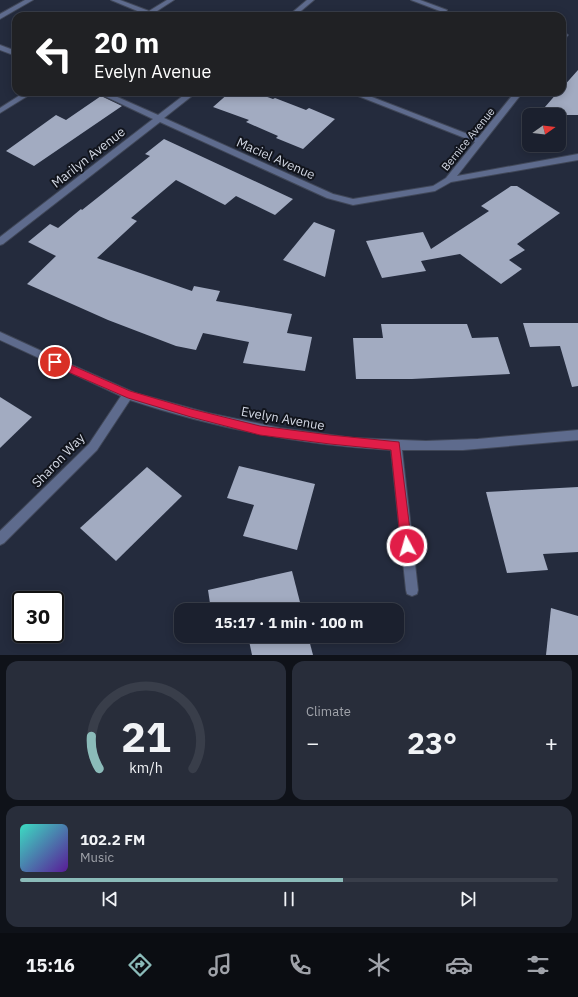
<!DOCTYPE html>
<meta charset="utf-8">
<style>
:root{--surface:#1b202e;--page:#282d3a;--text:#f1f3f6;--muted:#a0a3aa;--line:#393e4a;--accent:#8bbbb9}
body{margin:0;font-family:"IBM Plex Sans",sans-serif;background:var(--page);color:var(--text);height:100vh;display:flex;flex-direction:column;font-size:15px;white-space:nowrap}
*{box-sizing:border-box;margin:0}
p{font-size:13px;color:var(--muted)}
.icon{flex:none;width:22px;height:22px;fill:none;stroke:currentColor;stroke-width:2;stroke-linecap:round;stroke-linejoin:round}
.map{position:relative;height:655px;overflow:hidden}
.details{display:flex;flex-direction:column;gap:6px;padding:6px;background:#0f1219;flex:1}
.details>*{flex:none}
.banner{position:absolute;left:12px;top:12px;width:554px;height:84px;border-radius:12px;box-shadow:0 2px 10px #0003,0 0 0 1px var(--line);background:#202124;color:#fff;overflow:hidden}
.needle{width:26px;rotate:76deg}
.controls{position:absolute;left:522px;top:108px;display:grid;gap:8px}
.controls a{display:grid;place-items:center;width:44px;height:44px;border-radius:8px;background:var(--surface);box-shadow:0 2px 10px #0003,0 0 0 1px var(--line);font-size:20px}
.speed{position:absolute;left:12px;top:591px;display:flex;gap:8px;font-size:20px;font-weight:700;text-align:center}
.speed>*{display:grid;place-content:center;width:52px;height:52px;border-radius:50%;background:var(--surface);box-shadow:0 2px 10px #0003,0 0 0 1px var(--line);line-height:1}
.speed .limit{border:2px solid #111;border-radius:6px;background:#fff;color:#111}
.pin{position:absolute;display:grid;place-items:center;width:34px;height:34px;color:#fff;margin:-17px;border:2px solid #fff;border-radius:50%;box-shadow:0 1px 4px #0007}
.me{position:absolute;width:44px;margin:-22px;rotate:354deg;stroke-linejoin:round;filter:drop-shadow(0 0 3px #0008)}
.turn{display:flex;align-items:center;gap:14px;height:84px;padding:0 16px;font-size:18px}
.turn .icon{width:52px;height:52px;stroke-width:2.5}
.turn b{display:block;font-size:28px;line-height:34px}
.big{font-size:30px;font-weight:700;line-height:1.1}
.details .tile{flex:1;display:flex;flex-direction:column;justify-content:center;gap:6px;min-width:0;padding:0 14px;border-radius:12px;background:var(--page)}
.details .dial{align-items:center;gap:0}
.dial svg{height:104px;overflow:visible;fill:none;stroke:var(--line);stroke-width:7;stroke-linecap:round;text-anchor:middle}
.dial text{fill:var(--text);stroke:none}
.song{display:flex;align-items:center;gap:12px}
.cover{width:48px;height:48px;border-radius:6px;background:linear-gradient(135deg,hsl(170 70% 55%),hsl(270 70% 35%))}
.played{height:4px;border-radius:2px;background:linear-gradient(90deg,var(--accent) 60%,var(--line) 60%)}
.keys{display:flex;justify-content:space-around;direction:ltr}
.heat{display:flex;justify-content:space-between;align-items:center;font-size:22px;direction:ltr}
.details .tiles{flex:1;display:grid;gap:6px;grid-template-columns:1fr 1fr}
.tile:last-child{grid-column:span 2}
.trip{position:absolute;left:174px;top:603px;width:230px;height:40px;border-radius:12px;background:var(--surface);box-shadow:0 2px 10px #0003,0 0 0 1px var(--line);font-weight:700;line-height:40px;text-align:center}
.tabs{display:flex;height:64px;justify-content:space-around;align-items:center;background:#0b0d12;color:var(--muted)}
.tabs .icon{width:28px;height:28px}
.tabs .current{color:var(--accent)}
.tabs b{font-size:18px;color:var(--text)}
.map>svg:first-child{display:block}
.building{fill:#a2abc1}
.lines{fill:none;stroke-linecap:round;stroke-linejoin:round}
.minor-casing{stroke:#404758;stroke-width:2}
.minor{fill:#5e6b8d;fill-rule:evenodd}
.route{fill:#e11d48;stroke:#92132f}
.labels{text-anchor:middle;stroke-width:4;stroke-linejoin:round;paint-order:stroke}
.far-street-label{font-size:11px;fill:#d2d7e3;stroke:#11141c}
.street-label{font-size:13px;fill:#d2d7e3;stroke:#11141c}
</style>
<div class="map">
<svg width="578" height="655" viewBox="0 0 578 655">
<rect width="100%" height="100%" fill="#242b3d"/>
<g class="building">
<path d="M578,70V115H538L558,92H562V88Z"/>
<path d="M230,92H253L273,99L275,98L306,110L309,108L335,119L303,149L276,138L278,136L246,122L249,120L213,107Z"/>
<path d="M101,96L122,106L34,166L6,151L56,115L66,120Z"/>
<path d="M164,139L293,199L275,215L236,196L225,205L176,180L131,218L137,221L97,258L192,291L194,286L220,291L216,301L292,314L287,333L312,337L305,371L243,363L249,342L203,333L196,350L176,346L108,320L27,284L56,256L28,242L50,224L58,228L81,209L82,210L150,156L145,154Z"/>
<path d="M511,186H517L560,213L517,244L525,250L509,260L522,269L501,284L460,254L421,261L426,271L382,278L366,241L423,232L431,249L489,211L481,206Z"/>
<path d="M314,222L335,230L325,277L283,260Z"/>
<path d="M523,323H578V386L572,387L560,346L530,347Z"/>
<path d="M381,324H467L472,338L498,337L510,374L412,379H356L353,338H383Z"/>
<path d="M0,397L32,417L0,448Z"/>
<path d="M239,466L315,484L297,550L243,536L254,505L227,498Z"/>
<path d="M147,467L182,496L116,561L80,528Z"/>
<path d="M578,487V552L543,554L548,570L507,573L486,492Z"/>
<path d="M292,571L302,610H211L208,590Z"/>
<path d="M551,608L578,616V655H546Z"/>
<path d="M248,636H308L313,655H252Z"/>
</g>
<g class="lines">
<g class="minor-casing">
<g id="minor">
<path d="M25,0H33L0,19V14Z"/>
<path d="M111,0H120L149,11L167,0H174L154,13L158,16L147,15Z"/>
<path d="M307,0H314L295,16H288Z"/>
<path d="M411,0H420L447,10L444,16H437L440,11Z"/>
<path d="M565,33L568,35L564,40L562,41V34Z"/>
<path d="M0,45L16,51V56L0,50Z"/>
<path d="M25,92H34L0,113V108Z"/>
<path d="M96,92H106L158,115L188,92H197L164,118L333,194L353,199L433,186L446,178L475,142L348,92H359L478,138L515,92H523L457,176L578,154V160L451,182L435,191L353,205L327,198L160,122L3,244L0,245V237L153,119Z"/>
<path d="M0,332L83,370L135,393L208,413L280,428L353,438L426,441L478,439L578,430V440L463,450H402L418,590L417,594L412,596L407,594L406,590L391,450C302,445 214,428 130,400L97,450L4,543L0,545V531L89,444L121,396L0,340Z"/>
</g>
</g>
<use href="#minor" class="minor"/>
</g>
<path class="route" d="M55,358L130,391L191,409L260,426L330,435L399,442L412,546L411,550L407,552L403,550L401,546L391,450L330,444L260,435L191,417L128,398L52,365L51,362L52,360Z"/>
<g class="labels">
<g class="far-street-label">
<text transform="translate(468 139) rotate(-51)" y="4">Bernice Avenue</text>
</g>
<g class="street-label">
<text transform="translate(88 157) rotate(-38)" y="5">Marilyn Avenue</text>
<text transform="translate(276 158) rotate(24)" y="5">Maciel Avenue</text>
<text transform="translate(283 418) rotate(10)" y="5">Evelyn Avenue</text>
<text transform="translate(58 460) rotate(-46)" y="5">Sharon Way</text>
</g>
</g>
</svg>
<div class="controls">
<a><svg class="needle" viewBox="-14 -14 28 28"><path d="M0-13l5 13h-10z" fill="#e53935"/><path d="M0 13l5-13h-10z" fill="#a0a3aa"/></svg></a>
</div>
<div class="speed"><div class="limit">30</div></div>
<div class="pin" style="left:55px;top:362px;background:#d93025"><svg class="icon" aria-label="arrive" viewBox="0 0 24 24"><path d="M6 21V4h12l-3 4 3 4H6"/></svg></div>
<svg class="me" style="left:407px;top:546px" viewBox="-20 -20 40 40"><circle r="17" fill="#e11d48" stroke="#fff" stroke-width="3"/><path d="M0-11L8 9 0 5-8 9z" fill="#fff"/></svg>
<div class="trip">15:17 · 1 min · 100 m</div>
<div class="banner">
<div class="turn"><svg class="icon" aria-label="left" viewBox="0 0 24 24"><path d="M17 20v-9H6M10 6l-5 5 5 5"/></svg><div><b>20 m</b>Evelyn Avenue</div></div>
</div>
</div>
<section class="details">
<div class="tiles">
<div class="tile dial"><svg viewBox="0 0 100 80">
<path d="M14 69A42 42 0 1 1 86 69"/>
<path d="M14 69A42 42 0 0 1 8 44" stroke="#8bbbb9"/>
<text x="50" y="56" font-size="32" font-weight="700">21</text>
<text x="50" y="72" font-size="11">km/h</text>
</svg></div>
<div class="tile"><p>Climate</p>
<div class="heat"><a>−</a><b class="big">23°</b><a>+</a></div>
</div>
<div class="tile">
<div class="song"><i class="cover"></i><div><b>102.2 FM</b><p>Music</p></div></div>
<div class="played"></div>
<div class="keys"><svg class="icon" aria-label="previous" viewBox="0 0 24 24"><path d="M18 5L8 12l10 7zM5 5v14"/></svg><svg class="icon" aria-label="pause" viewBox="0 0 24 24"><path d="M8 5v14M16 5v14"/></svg><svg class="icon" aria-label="next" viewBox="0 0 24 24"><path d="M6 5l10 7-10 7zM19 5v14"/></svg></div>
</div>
</div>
</section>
<nav class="tabs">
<b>15:16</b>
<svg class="icon current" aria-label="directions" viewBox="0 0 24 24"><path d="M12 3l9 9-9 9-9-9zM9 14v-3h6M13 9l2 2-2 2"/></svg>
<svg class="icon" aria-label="music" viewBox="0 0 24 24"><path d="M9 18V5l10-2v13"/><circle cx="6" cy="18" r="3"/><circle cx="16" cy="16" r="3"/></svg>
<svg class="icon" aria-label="phone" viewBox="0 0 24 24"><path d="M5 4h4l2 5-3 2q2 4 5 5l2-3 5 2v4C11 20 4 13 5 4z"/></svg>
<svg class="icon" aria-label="climate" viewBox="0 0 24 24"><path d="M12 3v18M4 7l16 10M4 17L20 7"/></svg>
<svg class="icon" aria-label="car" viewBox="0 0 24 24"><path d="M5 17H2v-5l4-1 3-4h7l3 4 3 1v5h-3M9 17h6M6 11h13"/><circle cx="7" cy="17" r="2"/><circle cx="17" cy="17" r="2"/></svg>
<svg class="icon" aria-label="filters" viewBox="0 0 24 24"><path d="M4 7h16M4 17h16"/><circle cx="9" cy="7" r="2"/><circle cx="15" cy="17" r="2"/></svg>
</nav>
